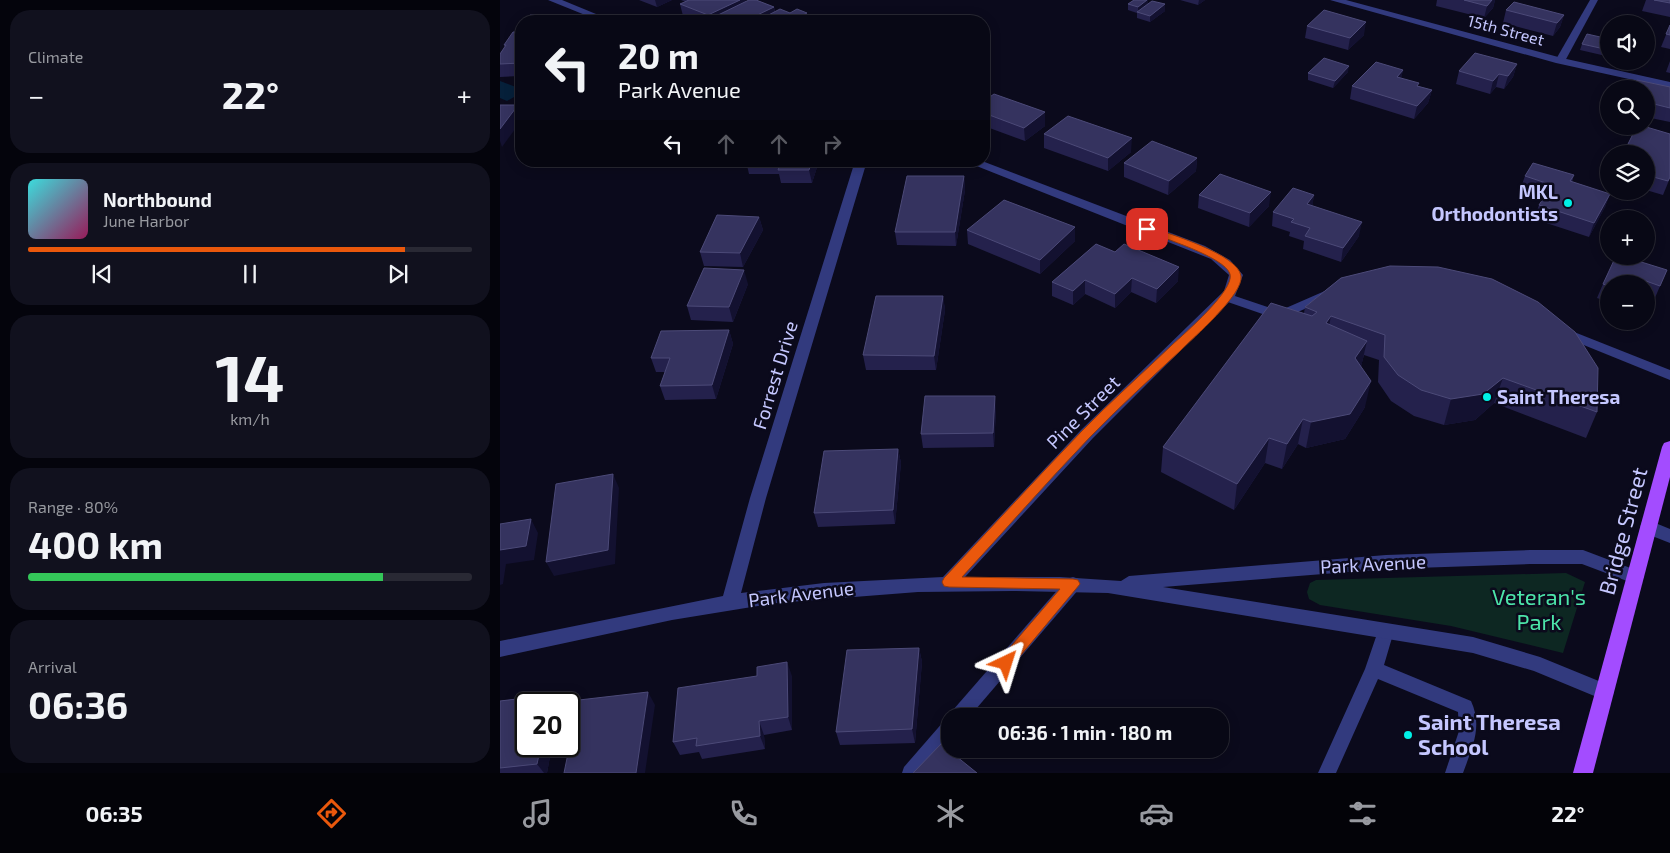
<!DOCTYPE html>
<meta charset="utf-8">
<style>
:root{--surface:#080815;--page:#11111e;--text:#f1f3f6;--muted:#989aa0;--line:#292934;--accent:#ea580c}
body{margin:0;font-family:"Exo 2",sans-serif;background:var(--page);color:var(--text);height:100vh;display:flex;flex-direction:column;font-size:19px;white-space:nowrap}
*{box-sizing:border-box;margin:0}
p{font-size:16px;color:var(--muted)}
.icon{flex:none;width:28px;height:28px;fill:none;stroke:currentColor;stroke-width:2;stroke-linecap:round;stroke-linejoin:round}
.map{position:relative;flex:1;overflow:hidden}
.sheet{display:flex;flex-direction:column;gap:10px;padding:10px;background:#04040c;width:500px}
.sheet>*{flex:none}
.guide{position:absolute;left:15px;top:15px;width:475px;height:152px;border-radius:20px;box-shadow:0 2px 12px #0003,0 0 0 1px var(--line);background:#080815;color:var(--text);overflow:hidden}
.controls{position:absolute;left:1100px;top:15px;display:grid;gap:10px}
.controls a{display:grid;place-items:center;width:55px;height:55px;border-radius:50%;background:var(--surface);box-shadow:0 2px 12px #0003,0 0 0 1px var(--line);font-size:25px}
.speed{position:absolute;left:15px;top:692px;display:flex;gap:10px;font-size:25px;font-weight:700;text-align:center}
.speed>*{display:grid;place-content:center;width:65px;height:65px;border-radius:50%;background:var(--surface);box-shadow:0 2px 12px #0003,0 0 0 1px var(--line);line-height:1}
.speed .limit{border:2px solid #111;border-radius:8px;background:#fff;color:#111}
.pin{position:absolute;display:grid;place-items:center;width:42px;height:42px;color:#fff;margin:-21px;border-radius:10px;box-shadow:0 2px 8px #0006}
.me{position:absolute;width:55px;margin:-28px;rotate:41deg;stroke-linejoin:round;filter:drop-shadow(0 0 4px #0008)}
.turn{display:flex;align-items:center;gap:18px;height:105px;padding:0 20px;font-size:22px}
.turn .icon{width:65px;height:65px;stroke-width:2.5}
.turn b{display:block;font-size:35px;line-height:42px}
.lanes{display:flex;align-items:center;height:48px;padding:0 20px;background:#0003;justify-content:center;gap:25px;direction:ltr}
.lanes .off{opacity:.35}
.big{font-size:38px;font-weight:700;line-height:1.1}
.sheet .card{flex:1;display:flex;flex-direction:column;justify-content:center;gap:8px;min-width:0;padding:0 18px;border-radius:20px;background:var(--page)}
.sheet .dial{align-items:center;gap:0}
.dial b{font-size:65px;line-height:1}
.song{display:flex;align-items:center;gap:15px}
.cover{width:60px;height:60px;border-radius:8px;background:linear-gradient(135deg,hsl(180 70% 55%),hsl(330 70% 35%))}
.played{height:5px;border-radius:2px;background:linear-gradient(90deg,var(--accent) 85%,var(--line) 85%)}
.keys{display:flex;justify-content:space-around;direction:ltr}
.heat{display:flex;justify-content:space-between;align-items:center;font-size:28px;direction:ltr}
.charge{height:8px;border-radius:4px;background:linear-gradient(90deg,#34c759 80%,var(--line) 0)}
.trip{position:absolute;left:441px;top:708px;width:288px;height:50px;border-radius:20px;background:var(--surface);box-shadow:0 2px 12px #0003,0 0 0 1px var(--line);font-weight:700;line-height:50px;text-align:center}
.tabs{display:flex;height:80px;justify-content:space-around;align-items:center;background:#030308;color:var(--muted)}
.tabs .icon{width:35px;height:35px}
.tabs .active{color:var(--accent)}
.tabs b{font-size:22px;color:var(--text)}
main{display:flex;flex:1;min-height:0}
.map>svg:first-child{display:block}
.green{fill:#0d2722}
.water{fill:#06203a}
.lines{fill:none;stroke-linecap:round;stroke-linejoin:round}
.lane{fill:#323a7e;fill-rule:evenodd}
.street{fill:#323a7e;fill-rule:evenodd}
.primary{fill:#a34cff;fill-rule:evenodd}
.wall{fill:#24214c}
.shaded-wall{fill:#131130}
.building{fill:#35335f;stroke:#4c4a78}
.route{fill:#ea580c;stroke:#983908}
.poi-dot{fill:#00f0e6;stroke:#0b0a1c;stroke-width:2}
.labels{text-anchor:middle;stroke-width:5;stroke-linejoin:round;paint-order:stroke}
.far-street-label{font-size:16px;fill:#c5c7ff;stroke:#0b0a1c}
.poi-label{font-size:19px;font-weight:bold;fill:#c5c7ff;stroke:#0b0a1c;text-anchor:end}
.street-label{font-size:19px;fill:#c5c7ff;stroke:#0b0a1c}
.near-street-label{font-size:22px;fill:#c5c7ff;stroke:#0b0a1c}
.near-park-label{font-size:22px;fill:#4ce4a9;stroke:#0b0a1c}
.near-poi-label{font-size:22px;font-weight:bold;fill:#c5c7ff;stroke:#0b0a1c;text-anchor:start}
</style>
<main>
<section class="sheet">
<div class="card"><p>Climate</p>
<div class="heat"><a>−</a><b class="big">22°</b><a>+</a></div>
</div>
<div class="card">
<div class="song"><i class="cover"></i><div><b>Northbound</b><p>June Harbor</p></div></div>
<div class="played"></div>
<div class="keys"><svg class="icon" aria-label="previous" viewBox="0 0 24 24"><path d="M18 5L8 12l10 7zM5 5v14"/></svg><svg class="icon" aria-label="pause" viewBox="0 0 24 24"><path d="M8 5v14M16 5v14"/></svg><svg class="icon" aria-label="next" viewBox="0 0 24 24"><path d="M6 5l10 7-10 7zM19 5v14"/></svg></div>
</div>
<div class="card dial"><b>14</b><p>km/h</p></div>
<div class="card"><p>Range · 80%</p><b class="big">400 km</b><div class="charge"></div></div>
<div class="card"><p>Arrival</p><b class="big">06:36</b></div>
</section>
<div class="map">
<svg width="1170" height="773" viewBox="0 0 1170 773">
<rect width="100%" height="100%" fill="#0b0a1c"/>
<path class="green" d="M1066,573L1085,582L1063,653L951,626L820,605L809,599L807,592L810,583L816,580Z"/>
<path class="water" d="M0,81L21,89V93L7,101L0,98Z"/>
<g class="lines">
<g class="lane">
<path d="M1090,0H1098L1065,61L1057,63L1055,61Z"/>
<path d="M834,287L838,288L840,291L838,294L780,320L722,300L720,297L726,293L779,311Z"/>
<path d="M1064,328L1170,370V380L1059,335L1057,332Z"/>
<path d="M573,577L579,579L581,584L579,589L470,716H450L453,710L567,579Z"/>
<path d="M886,624L892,626L894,631L884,665L971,701C983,727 972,748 963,773H945L959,731L958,712L878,679L836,773H818L865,669L878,631L880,626Z"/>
<path d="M450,719V740L423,773H402L404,767L444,721Z"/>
</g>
<g class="street">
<path d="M48,0H62L113,21H100Z"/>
<path d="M830,0H846L1062,58L1170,82V88L1056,63Z"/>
<path d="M355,161H367L266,498L241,593L324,583L443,577L581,430L724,291L729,275L711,259L464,161H482L705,246L730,260L743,275L735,296L593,438L465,577H560L621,581L629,576L886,555L1030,550H1083L1141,572L1144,577L1141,582L1135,584L1082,564H1030L886,569L663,587L973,637L1040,657L1111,686L1114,692L1111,698L1104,700L1034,671L973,653L608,593L513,591L418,592L277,603L172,620L0,657V641L223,596L250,498Z"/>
<path d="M1148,520L1170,529V543L1142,532L1140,527L1142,522Z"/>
</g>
<path class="primary" d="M1170,441V477L1093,773H1073L1162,447L1164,443Z"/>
</g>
<g class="wall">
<path d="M139,0H172L157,7Z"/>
<path d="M181,0H245L246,2L274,7L275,12L308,21H195L183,16L180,4L186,2Z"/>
<path d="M634,0H648V4L665,11L650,22L637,18V13L628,10V4Z"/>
<path d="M680,0H705L698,5Z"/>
<path d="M937,0H995L993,8L984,18L936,6Z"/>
<path d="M1146,0H1170V17L1142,11Z"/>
<path d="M1006,10L1064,15L1060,27L1053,36L1003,23Z"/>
<path d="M1170,25V49L1161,47Z"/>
<path d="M807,26L864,35L848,50L805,38Z"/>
<path d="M21,29V76L0,77V54L5,47L4,45L19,32Z"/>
<path d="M1109,39V52L1106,56L1080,50L1082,44Z"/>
<path d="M1170,61V73L1166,72Z"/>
<path d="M1017,64L1013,77L1004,89L996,87L990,94L956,84L959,71Z"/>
<path d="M903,70L901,78L918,86L932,90L928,103L914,119L850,99L852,86Z"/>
<path d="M848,72L833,88L808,80V73Z"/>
<path d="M484,82L491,96L545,126L525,141L484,126Z"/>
<path d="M1170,87V122L1146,117V89Z"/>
<path d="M544,134L631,152L608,171L544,148Z"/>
<path d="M1146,154L1170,178L1163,195L1146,190Z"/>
<path d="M697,158L696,171L668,195L624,177V163Z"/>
<path d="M246,161H319L312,183H281L279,174H249Z"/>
<path d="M1074,175L1072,182L1110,194L1105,207L1089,237L1034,219L1039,205L1044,197L1020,190L1025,176Z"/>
<path d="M464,176L465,190L456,246L397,245L395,232Z"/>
<path d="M699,195L769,206L749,227L698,208Z"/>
<path d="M814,195L812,206L859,236L841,262L803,249L804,241L789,236L790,232L772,226L773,212Z"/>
<path d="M259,217L263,230L243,267L204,266L200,252Z"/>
<path d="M575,227V241L540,274L468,244L467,230Z"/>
<path d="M596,244L678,281L656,303L631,292L615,308L585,294L573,305L552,296V282Z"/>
<path d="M1167,270L1154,300L1146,297V284H1109V302L1097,298L1103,284Z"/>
<path d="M841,278L1097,412L1086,438L994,403L975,420L944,425L914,416L891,401L878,382L879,360L864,355L861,366L865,407L845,439L806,448L798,444L782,469L765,463L734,510L661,472L663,447L804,313L805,307Z"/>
<path d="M248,284L233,322L191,320L187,306Z"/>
<path d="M443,296L445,310L436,370H366L363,355Z"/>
<path d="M229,330L233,344L216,399L165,400L160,386L165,372H156L151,358Z"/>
<path d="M496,410L494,447L423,448L421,434Z"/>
<path d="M398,449L401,463L395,524L318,527L314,513Z"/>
<path d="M419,648L422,662L415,743L340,745L336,732Z"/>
<path d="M292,676V730L264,735L265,749L202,759L199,752L180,755L173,742Z"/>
<path d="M51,695L57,704H26V746H52L47,773H0V701Z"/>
</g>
<g class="shaded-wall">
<path d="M155,0H172L157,7Z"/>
<path d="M240,0H245L248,10L216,16L217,21H210L208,15Z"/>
<path d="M647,0H648V6L638,12V7Z"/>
<path d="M699,0H705L698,5Z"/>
<path d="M992,0H995L993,8L984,18L987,6Z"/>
<path d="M665,4V11L650,22V16Z"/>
<path d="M274,7L276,20L273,21H245Z"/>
<path d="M307,13L308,21H300L299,17Z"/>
<path d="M55,15L58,21H51Z"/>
<path d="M1064,15L1060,27L1053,36L1057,23Z"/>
<path d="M866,22L864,35L848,50L850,38Z"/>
<path d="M1017,64L1013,77L1004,89L1008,76Z"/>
<path d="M849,66L848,72L833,88L835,81Z"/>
<path d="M903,70L900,83L897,77Z"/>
<path d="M999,74L996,87L990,94L993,81Z"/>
<path d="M491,84V97L484,102V89Z"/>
<path d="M932,90L928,103L914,119L917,106Z"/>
<path d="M18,105L21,113V121L2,147L0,141V129Z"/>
<path d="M545,112V126L525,141L524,128Z"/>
<path d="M632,138L631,152L608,171V158Z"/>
<path d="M697,158L696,171L668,195L669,181Z"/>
<path d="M312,161H319L312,183L309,170Z"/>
<path d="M464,176L465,190L456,246L455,232Z"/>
<path d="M771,192L769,206L749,227L750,213Z"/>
<path d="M1110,194L1105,207L1089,237L1094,223Z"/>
<path d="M814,195L812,209L807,204Z"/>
<path d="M259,217L263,230L243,267L240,253Z"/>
<path d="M862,222L859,236L841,262L843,248Z"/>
<path d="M575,227V241L540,274V260Z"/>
<path d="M679,267L678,281L656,303L657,289Z"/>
<path d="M244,270L248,284L233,322L229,307Z"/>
<path d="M632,278L631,292L615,308V294Z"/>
<path d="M585,280V294L573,305V291Z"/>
<path d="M443,296L445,310L436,370L434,356Z"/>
<path d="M831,316L826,341V323Z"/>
<path d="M229,330L233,344L216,399L212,385Z"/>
<path d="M867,341L861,367L855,358Z"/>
<path d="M1003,378L994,403L975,420L944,425L951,399Z"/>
<path d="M871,381L865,407L845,439L806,448L811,422Z"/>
<path d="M495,396L496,410L494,447L493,433Z"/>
<path d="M803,419L798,444L782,469L787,444Z"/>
<path d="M769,438L765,463L734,510L737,484Z"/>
<path d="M398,449L401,463L395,524L393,510Z"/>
<path d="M113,474L119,488L115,564L54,576L46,562Z"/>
<path d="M31,519L38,533L34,560L6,564L3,584L0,585V550Z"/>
<path d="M419,648L422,662L415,743L412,729Z"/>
<path d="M287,662L292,676V730L288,717Z"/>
<path d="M148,692L155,705L145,773H136Z"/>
<path d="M51,695L57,704H49Z"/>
<path d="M259,721L264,735L265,749L260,736Z"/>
<path d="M41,746H52L47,773H44L37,764Z"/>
</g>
<g class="building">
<path d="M189,0H240L208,15L180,4Z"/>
<path d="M249,0H256L274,7L245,21H228L216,16Z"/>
<path d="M634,0H647L638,7L628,4Z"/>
<path d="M964,0H992L987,6Z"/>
<path d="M1154,0H1170V3Z"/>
<path d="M652,1L665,4L650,16L637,12Z"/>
<path d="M1014,2L1064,15L1057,23L1006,10Z"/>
<path d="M280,9L290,13L297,9L307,13L299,17L306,19L302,21H257Z"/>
<path d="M824,10L866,22L850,38L807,26Z"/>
<path d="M30,15H55L51,21H26Z"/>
<path d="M1170,25V35L1166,34Z"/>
<path d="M21,29V63L0,64V54L6,45H4L13,32H19Z"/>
<path d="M1087,34L1109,39V50L1082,44Z"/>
<path d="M975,53L1017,64L1008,76L999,74L993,81L959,71Z"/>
<path d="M824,58L849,66L835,81L808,73Z"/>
<path d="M876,62L903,70L897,77L919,83L917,86L932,90L917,106L852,86Z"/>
<path d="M1137,80L1170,87V108L1146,102V89H1134Z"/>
<path d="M484,82L491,84L484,89Z"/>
<path d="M494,94L545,112L524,128L484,113V101Z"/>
<path d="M0,105H18L0,129Z"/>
<path d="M568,116L632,138L608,158L544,134Z"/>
<path d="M1137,126H1143L1170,134V177L1168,181L1146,175V154H1123Z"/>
<path d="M652,141L697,158L669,181L624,163Z"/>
<path d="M282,161H312L309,170H278Z"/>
<path d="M1033,163L1074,175L1070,181L1110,194L1094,223L1039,205L1052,185L1025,176Z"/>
<path d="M720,174L771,192L750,213L699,195Z"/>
<path d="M407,176H464L455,232H395Z"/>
<path d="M793,188L814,195L807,204L862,222L843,248L805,236L810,228L791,222L794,219L773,212Z"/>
<path d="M504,200L575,227L540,260L467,230Z"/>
<path d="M217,215L259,217L240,253L200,252Z"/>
<path d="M596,244L615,252L624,244L679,267L657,289L632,278L615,294L585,280L573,291L552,282Z"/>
<path d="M1116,256H1122L1167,270L1160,286L1146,281L1144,284H1109V286L1103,284Z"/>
<path d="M890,266L938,267L992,279L1038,302L1075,332L1098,368L1097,412L1003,378L983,394L951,399L921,390L898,375L884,357L885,335L831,316L826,323L867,341L855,358L871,381L850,414L811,422L803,419L787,444L769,438L737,484L663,447L771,303L812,316L817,312L805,307L841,278Z"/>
<path d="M204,268L244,270L229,307L187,306Z"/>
<path d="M376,296H443L434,356L363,355Z"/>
<path d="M229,330L212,385L160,386L170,358H151L161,331Z"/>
<path d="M425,396H495L493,433L421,434Z"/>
<path d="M398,449L393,510L314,513L324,451Z"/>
<path d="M113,474L108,550L46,562L56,484Z"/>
<path d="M31,519L26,546L0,550V524Z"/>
<path d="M419,648L412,729L336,732L347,650Z"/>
<path d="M287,662L288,717L259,721L260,736L196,746L197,738L173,742L178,688L257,676V667Z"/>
<path d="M148,692L136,773H64L79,700Z"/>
<path d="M51,695L49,704H26V746H41L37,764L0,768V701Z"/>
<path d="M441,744L477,773H413Z"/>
</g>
<path class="route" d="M644,227H650C669,234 738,254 741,276C744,294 693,338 680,351C650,379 619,407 590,437C546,483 505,530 462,577L573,579L578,580L580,584L511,667L506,669L501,667L499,663L501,658L560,589L449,587L444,586L442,582L444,578C490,529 535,480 581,432C610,402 642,374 672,345C684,334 735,290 730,274C725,257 661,237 644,231Z"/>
<g class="poi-dot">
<circle cx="1068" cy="203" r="5"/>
<circle cx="987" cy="397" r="5"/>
<circle cx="908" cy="735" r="5"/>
</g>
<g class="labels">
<g class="far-street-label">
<text transform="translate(1006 30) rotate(15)" y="6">15th Street</text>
</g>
<g class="poi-label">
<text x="1058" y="199">MKL<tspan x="1058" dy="22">Orthodontists</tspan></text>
<text x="997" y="404" text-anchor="start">Saint Theresa</text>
</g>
<g class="street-label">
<text transform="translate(275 375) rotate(-73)" y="7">Forrest Drive</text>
<text transform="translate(583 412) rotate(-45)" y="7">Pine Street</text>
<text transform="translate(873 564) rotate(-3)" y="7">Park Avenue</text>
<text transform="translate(301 594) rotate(-7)" y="7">Park Avenue</text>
</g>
<g class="near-street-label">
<text transform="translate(1123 531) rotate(-75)" y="8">Bridge Street</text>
</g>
<g class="near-park-label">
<text x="1039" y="605">Veteran's<tspan x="1039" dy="25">Park</tspan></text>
</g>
<g class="near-poi-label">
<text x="918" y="730">Saint Theresa<tspan x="918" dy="25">School</tspan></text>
</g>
</g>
</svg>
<div class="controls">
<a><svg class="icon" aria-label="sound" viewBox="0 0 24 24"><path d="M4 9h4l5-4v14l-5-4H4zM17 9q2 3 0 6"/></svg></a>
<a><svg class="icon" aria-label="search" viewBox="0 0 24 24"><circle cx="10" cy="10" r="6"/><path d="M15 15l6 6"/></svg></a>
<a><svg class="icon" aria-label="layers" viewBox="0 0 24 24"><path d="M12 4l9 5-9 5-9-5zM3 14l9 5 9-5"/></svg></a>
<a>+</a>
<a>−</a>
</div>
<div class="speed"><div class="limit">20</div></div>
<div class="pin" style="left:647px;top:229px;background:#d93025"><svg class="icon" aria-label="arrive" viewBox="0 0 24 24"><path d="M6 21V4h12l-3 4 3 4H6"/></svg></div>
<svg class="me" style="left:506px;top:663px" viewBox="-20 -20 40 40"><path d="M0-17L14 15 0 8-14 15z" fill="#ea580c" stroke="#fff" stroke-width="4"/></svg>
<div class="trip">06:36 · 1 min · 180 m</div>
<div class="guide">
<div class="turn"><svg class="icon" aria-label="left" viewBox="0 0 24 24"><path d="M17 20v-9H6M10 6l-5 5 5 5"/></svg><div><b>20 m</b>Park Avenue</div></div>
<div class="lanes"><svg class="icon" aria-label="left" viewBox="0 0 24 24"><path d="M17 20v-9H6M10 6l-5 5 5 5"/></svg><svg class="icon off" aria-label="ahead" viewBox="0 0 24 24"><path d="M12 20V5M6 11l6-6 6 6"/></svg><svg class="icon off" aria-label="ahead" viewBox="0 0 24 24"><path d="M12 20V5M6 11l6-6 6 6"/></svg><svg class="icon off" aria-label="right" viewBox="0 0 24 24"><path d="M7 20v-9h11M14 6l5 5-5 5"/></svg></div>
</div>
</div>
</main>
<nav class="tabs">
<b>06:35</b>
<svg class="icon active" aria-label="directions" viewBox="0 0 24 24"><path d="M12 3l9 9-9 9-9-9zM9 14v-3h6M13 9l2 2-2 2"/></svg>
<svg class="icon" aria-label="music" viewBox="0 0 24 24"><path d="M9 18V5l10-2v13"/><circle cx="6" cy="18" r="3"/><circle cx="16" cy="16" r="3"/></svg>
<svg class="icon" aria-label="phone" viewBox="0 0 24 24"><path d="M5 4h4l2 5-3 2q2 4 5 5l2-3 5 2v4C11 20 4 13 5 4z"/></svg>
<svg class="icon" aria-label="climate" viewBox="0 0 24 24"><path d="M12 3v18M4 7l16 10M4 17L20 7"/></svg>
<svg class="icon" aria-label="car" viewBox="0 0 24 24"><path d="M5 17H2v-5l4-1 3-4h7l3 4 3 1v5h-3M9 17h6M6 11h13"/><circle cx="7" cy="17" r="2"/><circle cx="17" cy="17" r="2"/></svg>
<svg class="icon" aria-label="filters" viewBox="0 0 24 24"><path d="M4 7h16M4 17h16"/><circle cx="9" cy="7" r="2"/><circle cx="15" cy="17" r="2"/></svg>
<b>22°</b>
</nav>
